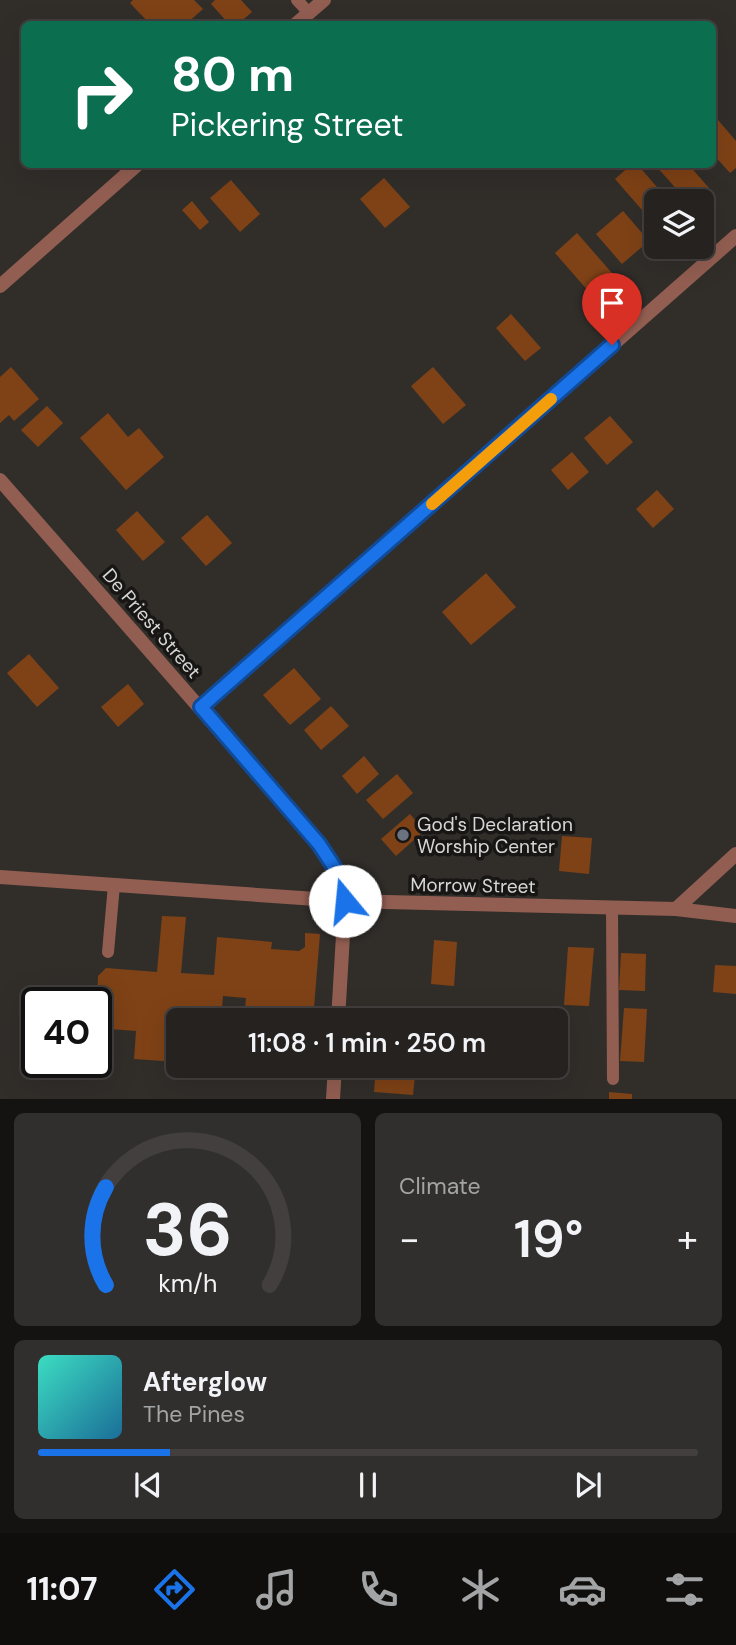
<!DOCTYPE html>
<meta charset="utf-8">
<style>
:root{--surface:#252220;--page:#312f2d;--text:#f1f3f6;--muted:#a3a4a5;--line:#423f3e;--accent:#1a73e8}
body{margin:0;font-family:"DM Sans",sans-serif;background:var(--page);color:var(--text);height:100vh;display:flex;flex-direction:column;font-size:26px;white-space:nowrap}
*{box-sizing:border-box;margin:0}
p{font-size:23px;color:var(--muted)}
.icon{flex:none;width:38px;height:38px;fill:none;stroke:currentColor;stroke-width:2;stroke-linecap:round;stroke-linejoin:round}
.map{position:relative;height:1099px;overflow:hidden}
.panel{display:flex;flex-direction:column;gap:14px;padding:14px;background:#141312;flex:1}
.panel>*{flex:none}
.top-card{position:absolute;left:21px;top:21px;width:695px;height:147px;border-radius:10px;box-shadow:0 7px 28px #0002,0 0 0 2px var(--line);background:#0b6e4f;color:#fff;overflow:hidden}
.controls{position:absolute;left:644px;top:189px;display:grid;gap:14px}
.controls a{display:grid;place-items:center;width:70px;height:70px;border-radius:10px;background:var(--surface);box-shadow:0 7px 28px #0002,0 0 0 2px var(--line);font-size:35px}
.speed{position:absolute;left:21px;top:987px;display:flex;gap:14px;font-size:35px;font-weight:700;text-align:center}
.speed>*{display:grid;place-content:center;width:91px;height:91px;border-radius:50%;background:var(--surface);box-shadow:0 7px 28px #0002,0 0 0 2px var(--line);line-height:1}
.speed .limit{border:4px solid #111;border-radius:10px;background:#fff;color:#111}
.pin{position:absolute;display:grid;place-items:center;width:60px;height:60px;color:#fff;margin:-72px -30px;border-radius:50% 50% 50% 0;rotate:-45deg;box-shadow:0 0 7px #0007}
.pin .icon{rotate:45deg}
.me{position:absolute;width:77px;margin:-38px;rotate:343deg;stroke-linejoin:round;filter:drop-shadow(0 0 5px #0008)}
.turn{display:flex;align-items:center;gap:24px;height:147px;padding:0 35px;font-size:32px}
.turn .icon{width:91px;height:91px;stroke-width:2.5}
.turn b{display:block;font-size:49px;line-height:60px}
.big{font-size:52px;font-weight:600;line-height:1.1}
.panel .card{flex:1;display:flex;flex-direction:column;justify-content:center;gap:10px;min-width:0;padding:0 24px;border-radius:10px;background:var(--page)}
.panel .dial{align-items:center;gap:0}
.dial svg{height:182px;overflow:visible;fill:none;stroke:var(--line);stroke-width:7;stroke-linecap:round;text-anchor:middle}
.dial text{fill:var(--text);stroke:none}
.song{display:flex;align-items:center;gap:21px}
.cover{width:84px;height:84px;border-radius:10px;background:linear-gradient(135deg,hsl(170 70% 55%),hsl(200 70% 35%))}
.played{height:7px;border-radius:4px;background:linear-gradient(90deg,var(--accent) 20%,var(--line) 20%)}
.keys{display:flex;justify-content:space-around;direction:ltr}
.heat{display:flex;justify-content:space-between;align-items:center;font-size:38px;direction:ltr}
.panel .tiles{flex:1;display:grid;gap:14px;grid-template-columns:1fr 1fr}
.card:last-child{grid-column:span 2}
.trip{position:absolute;left:166px;top:1008px;width:402px;height:70px;border-radius:10px;background:var(--surface);box-shadow:0 7px 28px #0002,0 0 0 2px var(--line);font-weight:600;line-height:70px;text-align:center}
.menu{display:flex;height:112px;justify-content:space-around;align-items:center;background:#0f0e0d;color:var(--muted)}
.menu .icon{width:49px;height:49px}
.menu .on{color:var(--accent)}
.menu b{font-size:32px;color:var(--text)}
.map>svg:first-child{display:block}
.building{fill:#7f4216}
.lines{fill:none;stroke-linecap:round;stroke-linejoin:round}
.service{stroke:#935e52;stroke-width:12}
.minor{stroke:#935e52;stroke-width:14}
.tertiary{stroke:#935e52;stroke-width:14}
.route-casing{stroke:#114b97;stroke-width:18}
.route{stroke:#1a73e8;stroke-width:12}
.slow{stroke:#f59e0b;stroke-width:12}
.worship-dot{fill:#6b7280;stroke:#181615;stroke-width:2.5}
.labels{text-anchor:middle;stroke-width:7;stroke-linejoin:round;paint-order:stroke}
.street-label{font-size:19px;fill:#d8d6d4;stroke:#181615}
.poi-label{font-size:19px;fill:#d8d6d4;stroke:#181615;text-anchor:start}
</style>
<div class="map">
<svg width="736" height="1099" viewBox="0 0 736 1099">
<rect width="100%" height="100%" fill="#312e2a"/>
<g class="building">
<path d="M133,0H194L203,9L186,24H150L130,3Z"/>
<path d="M215,0H241L252,12L238,24H229L211,4Z"/>
<path d="M712,113L736,141V168L730,173L712,153Z"/>
<path d="M632,164H637L669,201H656V226L615,179Z"/>
<path d="M660,164H688L709,188L693,201H687L657,167Z"/>
<path d="M384,178L410,207L385,228L360,199Z"/>
<path d="M231,180L260,214L240,232L210,198Z"/>
<path d="M192,201L209,222L200,230L182,210Z"/>
<path d="M623,211L649,241L622,264L596,234Z"/>
<path d="M577,233L619,281L597,301L555,253Z"/>
<path d="M511,314L541,348L525,361L496,328Z"/>
<path d="M11,367L39,399L14,421L9,415L0,423V377Z"/>
<path d="M433,367L466,405L443,424L411,386Z"/>
<path d="M47,406L63,423L38,447L21,430Z"/>
<path d="M108,413L128,437L139,428L164,457L126,490L80,438Z"/>
<path d="M610,416L633,442L607,465L584,438Z"/>
<path d="M572,452L589,472L568,490L551,470Z"/>
<path d="M657,490L674,509L653,528L636,509Z"/>
<path d="M137,511L165,542L143,561L116,530Z"/>
<path d="M207,515L232,543L206,566L181,538Z"/>
<path d="M486,573L516,607L471,645L442,612Z"/>
<path d="M29,654L59,688L37,707L7,673Z"/>
<path d="M294,668L321,699L290,725L263,695Z"/>
<path d="M128,684L144,704L118,727L101,707Z"/>
<path d="M331,706L349,726L321,750L304,730Z"/>
<path d="M364,756L379,774L357,794L342,776Z"/>
<path d="M397,774L413,793L383,819L366,800Z"/>
<path d="M410,814L424,831L396,856L381,839Z"/>
<path d="M562,836L592,838L589,874L559,871Z"/>
<path d="M162,916L186,917L181,973L214,975L217,937L272,942L271,949L299,951L305,947V933L320,934L313,1020H244L246,998L223,996L221,1020H178V1062L134,1059L136,1031L96,1028L98,976L106,968L157,972Z"/>
<path d="M434,940L457,942L454,986L431,984Z"/>
<path d="M568,947L594,948L589,1006L564,1005Z"/>
<path d="M621,953L646,954L645,991L619,990Z"/>
<path d="M715,965L736,966V994L713,992Z"/>
<path d="M624,1008L647,1009L644,1062L620,1061Z"/>
<path d="M376,1066H416L413,1095L374,1092Z"/>
<path d="M609,1092L632,1094V1099H609Z"/>
</g>
<g class="lines">
<g class="service">
<path d="M297,0L309,13"/>
<path d="M612,907L613,1079"/>
<path d="M108,952L114,885"/>
</g>
<g class="minor">
<path d="M296,24L324,0"/>
<path d="M0,286L138,164"/>
<path d="M201,707L736,236"/>
<path d="M0,877L345,901L676,909L736,916"/>
<path d="M676,909L736,854"/>
</g>
<g class="tertiary">
<path d="M0,480L319,844L342,879L345,901L338,1020"/>
<path d="M333,1099L335,1066"/>
</g>
</g>
<g class="lines">
<g class="route-casing">
<path id="route" d="M345,901L342,879L319,844L201,707L612,345"/>
</g>
<use href="#route" class="route"/>
<path class="slow" d="M432,504L551,399"/>
</g>
<circle class="worship-dot" cx="403" cy="835" r="7"/>
<g class="labels">
<g class="street-label">
<text transform="translate(152 623) rotate(49)" y="7">De Priest Street</text>
<text transform="translate(473 885) rotate(1)" y="7">Morrow Street</text>
</g>
<g class="poi-label">
<text x="417" y="831">God's Declaration<tspan x="417" dy="22">Worship Center</tspan></text>
</g>
</g>
</svg>
<div class="controls">
<a><svg class="icon" aria-label="layers" viewBox="0 0 24 24"><path d="M12 4l9 5-9 5-9-5zM3 14l9 5 9-5"/></svg></a>
</div>
<div class="speed"><div class="limit">40</div></div>
<div class="pin" style="left:612px;top:345px;background:#d93025"><svg class="icon" aria-label="arrive" viewBox="0 0 24 24"><path d="M6 21V4h12l-3 4 3 4H6"/></svg></div>
<svg class="me" style="left:345px;top:901px" viewBox="-20 -20 40 40"><circle r="19" fill="#fff"/><path d="M0-13L10 11 0 6-10 11z" fill="#1a73e8"/></svg>
<div class="trip">11:08 · 1 min · 250 m</div>
<div class="top-card">
<div class="turn"><svg class="icon" aria-label="right" viewBox="0 0 24 24"><path d="M7 20v-9h11M14 6l5 5-5 5"/></svg><div><b>80 m</b>Pickering Street</div></div>
</div>
</div>
<section class="panel">
<div class="tiles">
<div class="card dial"><svg viewBox="0 0 100 80">
<path d="M14 69A42 42 0 1 1 86 69"/>
<path d="M14 69A42 42 0 0 1 14 26" stroke="#1a73e8"/>
<text x="50" y="56" font-size="32" font-weight="700">36</text>
<text x="50" y="72" font-size="11">km/h</text>
</svg></div>
<div class="card"><p>Climate</p>
<div class="heat"><a>−</a><b class="big">19°</b><a>+</a></div>
</div>
<div class="card">
<div class="song"><i class="cover"></i><div><b>Afterglow</b><p>The Pines</p></div></div>
<div class="played"></div>
<div class="keys"><svg class="icon" aria-label="previous" viewBox="0 0 24 24"><path d="M18 5L8 12l10 7zM5 5v14"/></svg><svg class="icon" aria-label="pause" viewBox="0 0 24 24"><path d="M8 5v14M16 5v14"/></svg><svg class="icon" aria-label="next" viewBox="0 0 24 24"><path d="M6 5l10 7-10 7zM19 5v14"/></svg></div>
</div>
</div>
</section>
<nav class="menu">
<b>11:07</b>
<svg class="icon on" aria-label="directions" viewBox="0 0 24 24"><path d="M12 3l9 9-9 9-9-9zM9 14v-3h6M13 9l2 2-2 2"/></svg>
<svg class="icon" aria-label="music" viewBox="0 0 24 24"><path d="M9 18V5l10-2v13"/><circle cx="6" cy="18" r="3"/><circle cx="16" cy="16" r="3"/></svg>
<svg class="icon" aria-label="phone" viewBox="0 0 24 24"><path d="M5 4h4l2 5-3 2q2 4 5 5l2-3 5 2v4C11 20 4 13 5 4z"/></svg>
<svg class="icon" aria-label="climate" viewBox="0 0 24 24"><path d="M12 3v18M4 7l16 10M4 17L20 7"/></svg>
<svg class="icon" aria-label="car" viewBox="0 0 24 24"><path d="M5 17H2v-5l4-1 3-4h7l3 4 3 1v5h-3M9 17h6M6 11h13"/><circle cx="7" cy="17" r="2"/><circle cx="17" cy="17" r="2"/></svg>
<svg class="icon" aria-label="filters" viewBox="0 0 24 24"><path d="M4 7h16M4 17h16"/><circle cx="9" cy="7" r="2"/><circle cx="15" cy="17" r="2"/></svg>
</nav>
